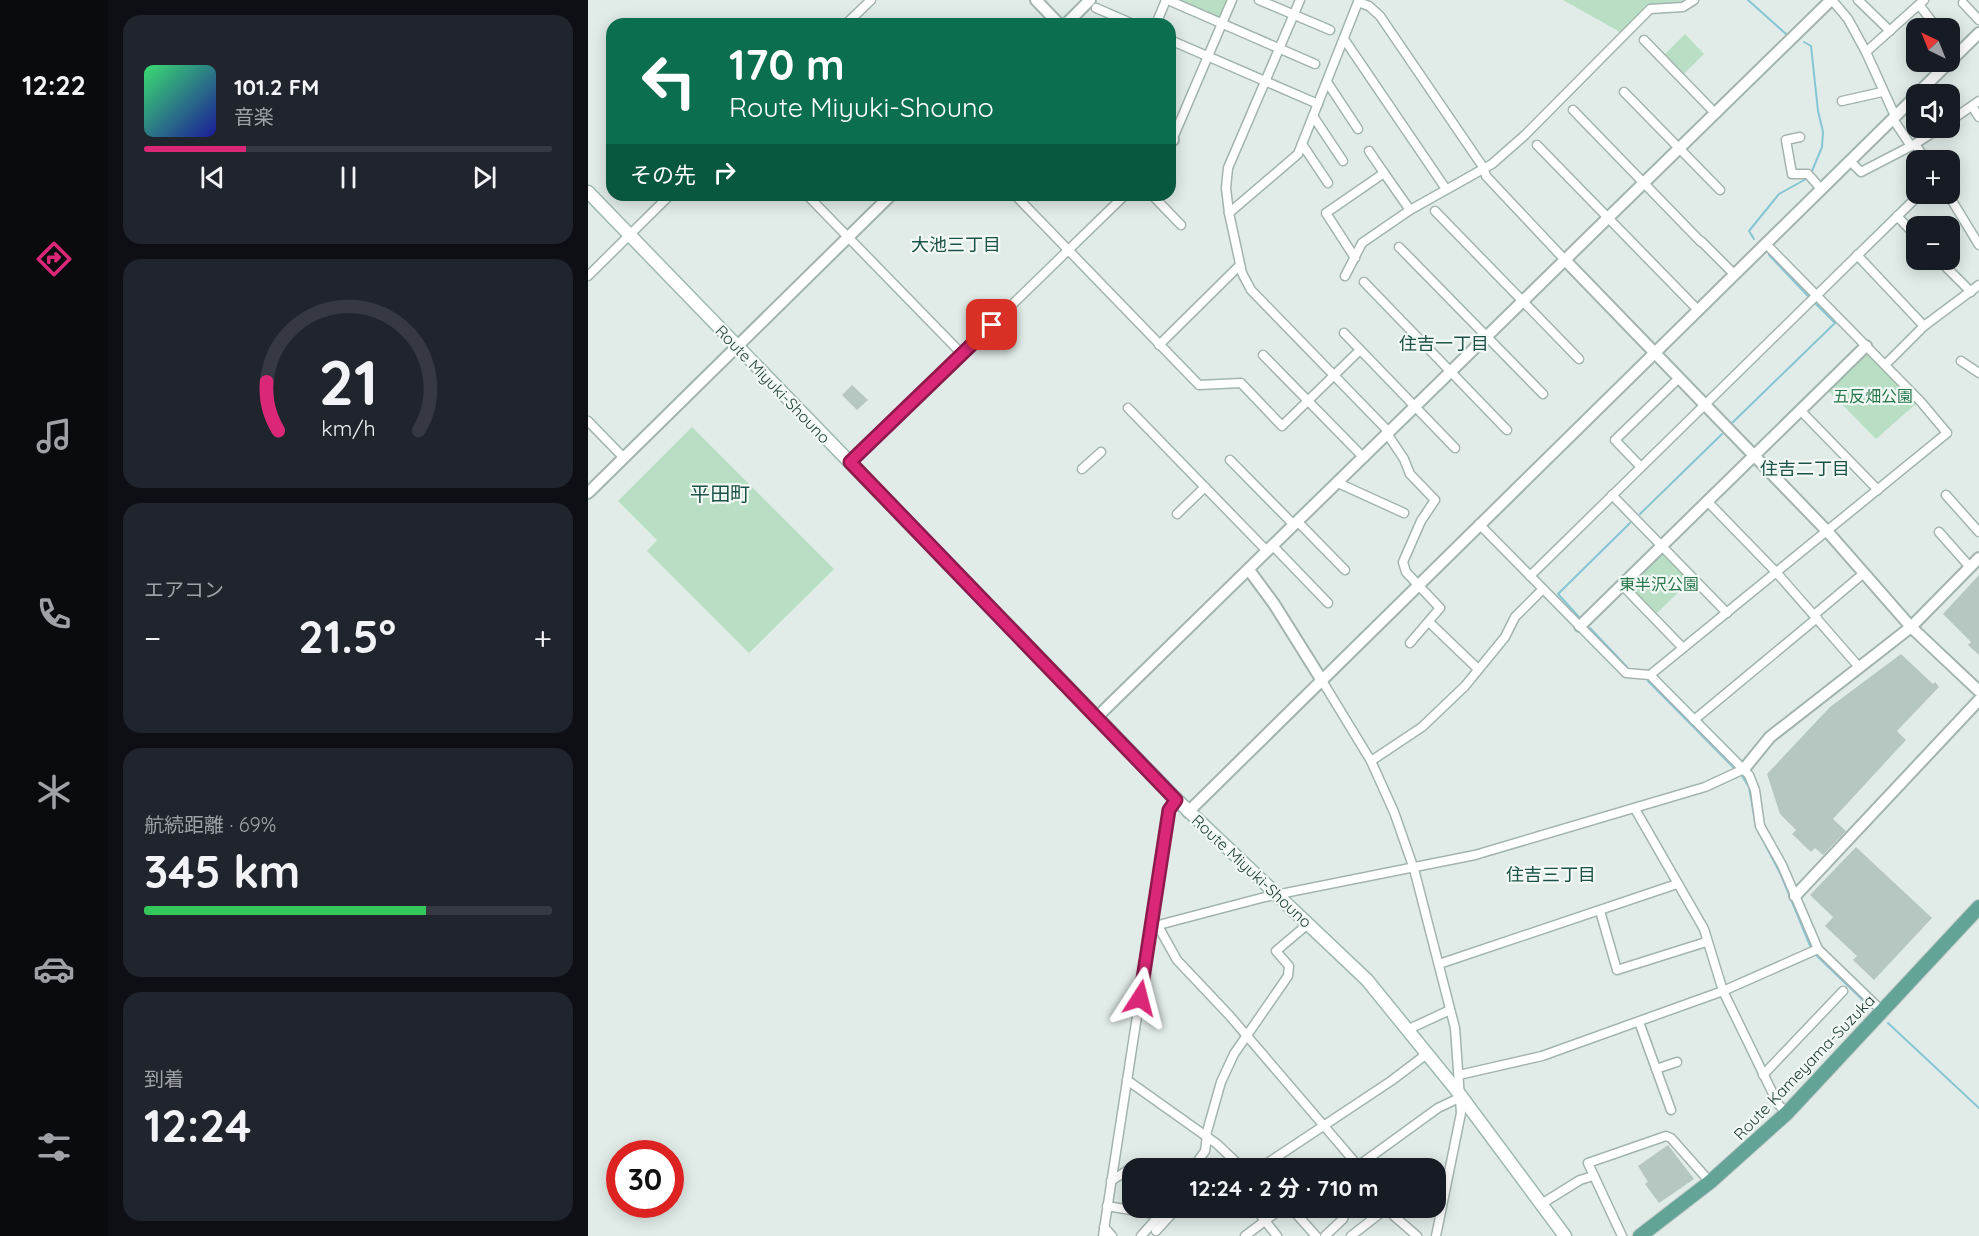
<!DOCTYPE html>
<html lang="ja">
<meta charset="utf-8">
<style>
:root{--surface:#171b24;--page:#20242c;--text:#f1f3f6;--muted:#9ea1a6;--line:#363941;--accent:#db2777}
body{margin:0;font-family:Quicksand,"Noto Sans JP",sans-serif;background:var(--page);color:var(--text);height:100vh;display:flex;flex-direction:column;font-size:22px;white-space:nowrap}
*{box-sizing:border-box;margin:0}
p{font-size:20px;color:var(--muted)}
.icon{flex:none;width:33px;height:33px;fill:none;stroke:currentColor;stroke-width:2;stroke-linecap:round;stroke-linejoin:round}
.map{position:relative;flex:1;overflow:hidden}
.details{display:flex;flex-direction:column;gap:15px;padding:15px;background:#0d0f14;width:480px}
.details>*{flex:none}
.guide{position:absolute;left:18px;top:18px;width:570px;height:183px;border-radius:18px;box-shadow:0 3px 15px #0003;background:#0b6e4f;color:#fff;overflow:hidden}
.needle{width:39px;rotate:317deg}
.fabs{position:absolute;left:1318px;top:18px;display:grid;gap:12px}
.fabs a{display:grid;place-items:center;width:54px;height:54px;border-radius:12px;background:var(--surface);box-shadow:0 3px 15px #0003;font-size:30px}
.speed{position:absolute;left:18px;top:1140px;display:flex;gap:12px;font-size:30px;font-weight:700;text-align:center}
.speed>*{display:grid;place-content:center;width:78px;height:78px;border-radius:50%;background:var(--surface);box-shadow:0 3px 15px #0003;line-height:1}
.speed .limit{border:9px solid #d22;background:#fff;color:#111}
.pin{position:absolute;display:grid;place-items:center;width:51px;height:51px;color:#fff;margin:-26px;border-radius:12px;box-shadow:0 3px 9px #0006}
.me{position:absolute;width:66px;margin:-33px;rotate:9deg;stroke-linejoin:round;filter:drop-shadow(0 0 4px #0008)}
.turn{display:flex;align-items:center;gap:21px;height:126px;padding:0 24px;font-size:27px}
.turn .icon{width:78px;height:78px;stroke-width:2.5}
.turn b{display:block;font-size:42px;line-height:51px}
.then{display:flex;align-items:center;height:57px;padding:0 24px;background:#0003;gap:12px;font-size:22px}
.big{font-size:45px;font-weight:700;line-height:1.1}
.details .widget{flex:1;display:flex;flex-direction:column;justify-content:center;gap:9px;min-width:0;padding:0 21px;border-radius:18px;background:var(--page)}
.details .dial{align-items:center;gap:0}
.dial svg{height:156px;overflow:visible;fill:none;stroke:var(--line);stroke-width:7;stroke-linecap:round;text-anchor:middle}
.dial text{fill:var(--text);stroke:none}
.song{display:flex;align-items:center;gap:18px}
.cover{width:72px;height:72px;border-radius:9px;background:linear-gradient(135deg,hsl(140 70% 55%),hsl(240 70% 35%))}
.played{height:6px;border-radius:3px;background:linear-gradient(90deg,var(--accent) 25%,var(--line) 25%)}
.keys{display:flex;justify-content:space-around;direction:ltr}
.heat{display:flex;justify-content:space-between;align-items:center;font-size:33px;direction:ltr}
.charge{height:9px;border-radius:4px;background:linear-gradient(90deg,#34c759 69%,var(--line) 0)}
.trip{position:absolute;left:534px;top:1158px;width:324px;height:60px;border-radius:18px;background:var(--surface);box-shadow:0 3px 15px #0003;font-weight:700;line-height:60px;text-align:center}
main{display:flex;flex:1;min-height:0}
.menu{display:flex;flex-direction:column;width:108px;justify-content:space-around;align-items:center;background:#090b0e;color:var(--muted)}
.menu .icon{width:42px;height:42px}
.menu .active{color:var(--accent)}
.menu b{font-size:27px;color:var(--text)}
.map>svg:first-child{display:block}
.green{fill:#b8dfc4}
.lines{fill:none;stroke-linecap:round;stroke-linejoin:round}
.stream{stroke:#86c5d5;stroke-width:2}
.building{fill:#b6c7c1}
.minor-casing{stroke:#a3b4af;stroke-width:11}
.tertiary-casing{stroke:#a3b4af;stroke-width:14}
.secondary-casing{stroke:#9fb9b1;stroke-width:15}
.primary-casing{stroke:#c1c9c7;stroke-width:16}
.minor{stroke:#fff;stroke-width:8}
.tertiary{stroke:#fff;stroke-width:10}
.secondary{stroke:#fff;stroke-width:12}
.primary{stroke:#63a496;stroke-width:14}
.route-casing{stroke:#8e194d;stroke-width:15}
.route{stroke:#db2777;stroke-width:10}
.labels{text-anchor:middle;stroke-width:4.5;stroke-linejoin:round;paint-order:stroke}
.street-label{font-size:16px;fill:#203e37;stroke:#f2f9f5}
.park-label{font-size:16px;fill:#28774a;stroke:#f2f9f5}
.neighbourhood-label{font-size:18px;fill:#1b5146;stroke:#f2f9f5}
.quarter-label{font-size:20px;fill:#1b5146;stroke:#f2f9f5}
</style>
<main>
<nav class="menu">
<b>12:22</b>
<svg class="icon active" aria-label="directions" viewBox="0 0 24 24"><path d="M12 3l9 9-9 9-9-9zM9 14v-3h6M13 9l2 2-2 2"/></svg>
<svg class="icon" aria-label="music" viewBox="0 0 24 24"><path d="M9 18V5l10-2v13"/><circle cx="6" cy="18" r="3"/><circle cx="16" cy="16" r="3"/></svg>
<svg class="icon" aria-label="phone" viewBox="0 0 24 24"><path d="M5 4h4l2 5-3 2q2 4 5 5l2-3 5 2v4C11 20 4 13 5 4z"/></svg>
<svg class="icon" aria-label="climate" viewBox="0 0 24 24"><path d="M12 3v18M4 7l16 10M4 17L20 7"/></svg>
<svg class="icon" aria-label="car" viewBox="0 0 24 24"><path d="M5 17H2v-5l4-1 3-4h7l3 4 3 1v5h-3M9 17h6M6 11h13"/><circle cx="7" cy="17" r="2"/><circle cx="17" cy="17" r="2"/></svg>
<svg class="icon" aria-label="filters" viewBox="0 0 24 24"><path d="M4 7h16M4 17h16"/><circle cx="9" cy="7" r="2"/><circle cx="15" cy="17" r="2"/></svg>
</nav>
<section class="details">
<div class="widget">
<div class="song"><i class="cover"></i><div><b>101.2 FM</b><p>音楽</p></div></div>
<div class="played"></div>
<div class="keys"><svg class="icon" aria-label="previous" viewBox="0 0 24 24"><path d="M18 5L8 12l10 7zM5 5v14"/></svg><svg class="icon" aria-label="pause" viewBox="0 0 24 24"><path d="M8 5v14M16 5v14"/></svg><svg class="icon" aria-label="next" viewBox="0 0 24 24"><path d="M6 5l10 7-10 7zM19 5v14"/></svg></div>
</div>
<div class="widget dial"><svg viewBox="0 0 100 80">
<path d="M14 69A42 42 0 1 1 86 69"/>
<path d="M14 69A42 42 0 0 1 8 44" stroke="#db2777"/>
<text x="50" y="56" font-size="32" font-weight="700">21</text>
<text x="50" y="72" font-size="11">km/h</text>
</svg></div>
<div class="widget"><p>エアコン</p>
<div class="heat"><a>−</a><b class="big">21.5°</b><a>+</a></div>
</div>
<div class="widget"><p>航続距離 · 69%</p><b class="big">345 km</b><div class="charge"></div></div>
<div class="widget"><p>到着</p><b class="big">12:24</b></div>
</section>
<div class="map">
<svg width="1391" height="1236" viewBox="0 0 1391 1236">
<rect width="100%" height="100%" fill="#e1ece8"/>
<g class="green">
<path d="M584,0H640L633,17L629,18Z"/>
<path d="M975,0H1096L1089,3L1059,4L1032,32Z"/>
<path d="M1097,34L1116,54L1094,76L1075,56Z"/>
<path d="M1279,353L1330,402L1288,439L1240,390Z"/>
<path d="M104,427L246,569L161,653L59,551L69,540L30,501Z"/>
<path d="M1073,554H1077L1103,580L1067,615L1040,588Z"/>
</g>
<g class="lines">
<g class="stream">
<path d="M1160,0L1198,34"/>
<path d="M1216,42L1223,46L1230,111L1235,132L1234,147L1224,171"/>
<path d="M1166,239L1161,231L1191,194L1218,179"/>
<path d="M1181,255L1220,296"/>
<path d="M1143,424L1247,323L1226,302"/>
<path d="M1052,514L1134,434"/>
<path d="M991,617L970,594L1042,523"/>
<path d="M1002,628L1039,667"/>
<path d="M1060,681L1147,769"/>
<path d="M1154,776L1161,787L1168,827L1193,875L1223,948"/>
<path d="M1228,955L1283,1008"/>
<path d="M1300,1023L1391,1108"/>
</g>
</g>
<g class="building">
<path d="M264,385L280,400L269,410L254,395Z"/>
<path d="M1391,575V655L1380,645L1383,642L1355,614Z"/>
<path d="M1313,654L1345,684L1347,682L1351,687L1309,731L1318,740L1245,819L1258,831L1235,855L1227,848L1223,852L1204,834L1208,830L1192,814L1179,774L1242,707Z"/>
<path d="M1268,847L1344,918L1286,980L1265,960L1269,956L1237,926L1245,917L1222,895Z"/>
<path d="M1080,1145L1106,1179L1071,1203L1057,1184L1060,1182L1050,1166Z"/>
</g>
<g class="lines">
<g class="minor-casing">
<g id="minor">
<path d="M580,0L727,64"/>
<path d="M671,0L742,30"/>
<path d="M712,0L640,168L638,188L641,213L654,273L663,290L801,432"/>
<path d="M1244,0L1260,19L1278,52L1336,0"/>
<path d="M1270,0L1302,31"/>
<path d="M1375,3L1391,20"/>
<path d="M1332,6L1345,23"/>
<path d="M508,8L545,24"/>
<path d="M258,24L283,0"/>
<path d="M568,24L578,0"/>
<path d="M756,39L858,189"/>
<path d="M582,40L730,104"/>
<path d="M1056,40L1128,114"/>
<path d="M1278,52L1307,116"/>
<path d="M739,82L770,129"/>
<path d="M1036,92L1132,190"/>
<path d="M1254,101L1294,92"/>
<path d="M1384,106L1391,117"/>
<path d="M985,110L1113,242"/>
<path d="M725,116L755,161"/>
<path d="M1305,119L1323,146"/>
<path d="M1362,121L1391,101"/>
<path d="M1212,137L1198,140L1204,174H1220L1233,189"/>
<path d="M714,144L740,183"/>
<path d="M1327,144L1338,160"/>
<path d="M582,145L644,0"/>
<path d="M949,145L1110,310"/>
<path d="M781,151L796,173"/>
<path d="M1262,161L1273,172L1327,144L1352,128"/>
<path d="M1360,194L1391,245"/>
<path d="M219,195L374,354"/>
<path d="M427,195L611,385L653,383L694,426L772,350"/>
<path d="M564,195L593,225"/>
<path d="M847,211L991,359"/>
<path d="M641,213L710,154L770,2L781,6L792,16L895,167L898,176L977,260"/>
<path d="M1309,216L1329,237"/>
<path d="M1113,241L1146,274"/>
<path d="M811,247L955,394"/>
<path d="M1269,255L1336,326"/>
<path d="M767,258L738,213L796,173L822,210"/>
<path d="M1351,260L1383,292"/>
<path d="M0,276L82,195"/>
<path d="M757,276L774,243L822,210L904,164L937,135L1062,9L1095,7L1106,0"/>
<path d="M776,282L919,430"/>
<path d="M756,333L867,448"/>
<path d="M571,345L652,265"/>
<path d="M675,355L776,458"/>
<path d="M1373,361L1391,373"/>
<path d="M1297,365L1336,326L1391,285"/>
<path d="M540,408L679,551"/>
<path d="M1213,411L1290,490"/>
<path d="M0,421L36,458"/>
<path d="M800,435L816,459L822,474L847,500L833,521L815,562L818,572L852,608L822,643"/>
<path d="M642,460L706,525"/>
<path d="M262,462L537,195"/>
<path d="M1053,467L1027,440L1090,379"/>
<path d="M494,469L513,452"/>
<path d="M750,483L816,513"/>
<path d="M1024,495L1139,613"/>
<path d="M1358,495L1391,532"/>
<path d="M1119,501L1188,572L1271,667"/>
<path d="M589,514L617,487"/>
<path d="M710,522L757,570"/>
<path d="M891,524L1038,673L1062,675L1161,775L1167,790L1172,826L1194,865L1230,949L1294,1011"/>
<path d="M1351,532L1381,566"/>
<path d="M685,546L740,603"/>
<path d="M942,576L1332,194"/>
<path d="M1034,585L1095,648"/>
<path d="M1226,615L1276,573"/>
<path d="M841,622L890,669"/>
<path d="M1062,675L1359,433L1333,402L1178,244"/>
<path d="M733,679L783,761L806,812L826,869L867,1028L873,1113L848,1236"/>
<path d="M1106,720L1229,618"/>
<path d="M783,761L834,727L877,686L917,637L927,617L955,589"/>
<path d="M1012,911L1029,970L1118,942"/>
<path d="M570,926L589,960L641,1015L772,1168"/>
<path d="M563,927L677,897L887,855L1117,787L1156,769"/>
<path d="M851,964L1089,884"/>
<path d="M1051,1022L1083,1110"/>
<path d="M821,1029L862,1010"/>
<path d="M1068,1069L1089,1062"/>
<path d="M871,1075L954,1056L1135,991L1116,929L1047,809"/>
<path d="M1175,1075L1255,991"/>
<path d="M539,1080L629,1144L650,1164L661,1168"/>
<path d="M1199,1113L1190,1104L1135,991L1230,949"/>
<path d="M618,1135L633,1082L646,1054L700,976L701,966L688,951L720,924"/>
<path d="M770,1166L850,1108L871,1098"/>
<path d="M605,1168L617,1151L619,1136"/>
<path d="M672,1168L803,1081L840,1053"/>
<path d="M523,1181L549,1164L555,1168"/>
<path d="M955,1203L992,1180L1005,1176"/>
<path d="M519,1206L572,1215L576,1219"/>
<path d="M667,1208L689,1236"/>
<path d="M703,1208L728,1236"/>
<path d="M801,1208L806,1216L829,1236"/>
<path d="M516,1227L524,1236"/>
<path d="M568,1231L589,1208"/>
<path d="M515,1236L577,835L581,810L588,799"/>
<path d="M553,1236L578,1208"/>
<path d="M657,1236L694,1208"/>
<path d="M737,1236L755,1219L759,1208"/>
<path d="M763,1236L799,1208"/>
<path d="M1034,1236L1000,1163L1078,1136L1083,1138L1122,1182"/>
</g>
</g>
<g class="tertiary-casing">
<g id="tertiary">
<path d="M448,0L471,24"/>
<path d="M478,24L502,0"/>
<path d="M1329,94L1391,33"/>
<path d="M582,137L585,140"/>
<path d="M977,260L1239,531L1323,627L1391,691"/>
<path d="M0,493L303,195"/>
<path d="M661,570L686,604L733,679"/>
<path d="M992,626L1278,346"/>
<path d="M508,718L1243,0"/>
<path d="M1156,769L1182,737L1323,627L1391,558"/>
<path d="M600,812L1329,95"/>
<path d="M1207,896L1391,700"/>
</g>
</g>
<g class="secondary-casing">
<path id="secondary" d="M0,192L588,799L779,980L870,1092L977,1236"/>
</g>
<g class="primary-casing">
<path id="primary" d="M1052,1236L1122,1182L1199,1113L1391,907"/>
</g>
<use href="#minor" class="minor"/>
<use href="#tertiary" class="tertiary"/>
<use href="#secondary" class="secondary"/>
<use href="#primary" class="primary"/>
</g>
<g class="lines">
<g class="route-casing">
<path id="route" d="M404,325L262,462L588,800L581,810L552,998"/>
</g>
<use href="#route" class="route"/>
</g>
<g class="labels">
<g class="street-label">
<text transform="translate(185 384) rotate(46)" y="6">Route Miyuki-Shouno</text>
<text transform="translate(664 871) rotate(43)" y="6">Route Miyuki-Shouno</text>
<text transform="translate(1216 1067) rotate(-46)" y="6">Route Kameyama-Suzuka</text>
</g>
<g class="park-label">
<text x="1285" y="402">五反畑公園</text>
<text x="1071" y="590">東半沢公園</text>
</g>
<g class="neighbourhood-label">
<text x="368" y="251">大池三丁目</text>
<text x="856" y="350">住吉一丁目</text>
<text x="1217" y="475">住吉二丁目</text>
<text x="963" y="881">住吉三丁目</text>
</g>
<g class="quarter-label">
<text x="132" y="501">平田町</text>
</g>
</g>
</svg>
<div class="fabs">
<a><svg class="needle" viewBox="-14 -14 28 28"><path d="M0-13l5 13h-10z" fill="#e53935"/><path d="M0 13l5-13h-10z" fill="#9ea1a6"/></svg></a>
<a><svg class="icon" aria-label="sound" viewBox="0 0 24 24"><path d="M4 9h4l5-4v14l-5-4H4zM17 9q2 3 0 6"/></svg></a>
<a>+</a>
<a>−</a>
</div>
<div class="speed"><div class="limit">30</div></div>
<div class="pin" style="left:404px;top:325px;background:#d93025"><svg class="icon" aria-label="arrive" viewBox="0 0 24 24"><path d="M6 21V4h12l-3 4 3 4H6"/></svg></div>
<svg class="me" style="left:552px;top:998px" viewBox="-20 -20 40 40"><path d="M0-17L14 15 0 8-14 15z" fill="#db2777" stroke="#fff" stroke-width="4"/></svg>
<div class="trip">12:24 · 2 分 · 710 m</div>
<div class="guide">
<div class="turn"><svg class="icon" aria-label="left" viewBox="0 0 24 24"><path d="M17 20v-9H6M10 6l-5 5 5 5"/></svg><div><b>170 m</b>Route Miyuki-Shouno</div></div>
<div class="then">その先<svg class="icon" aria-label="right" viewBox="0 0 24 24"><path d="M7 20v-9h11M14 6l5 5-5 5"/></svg></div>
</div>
</div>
</main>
